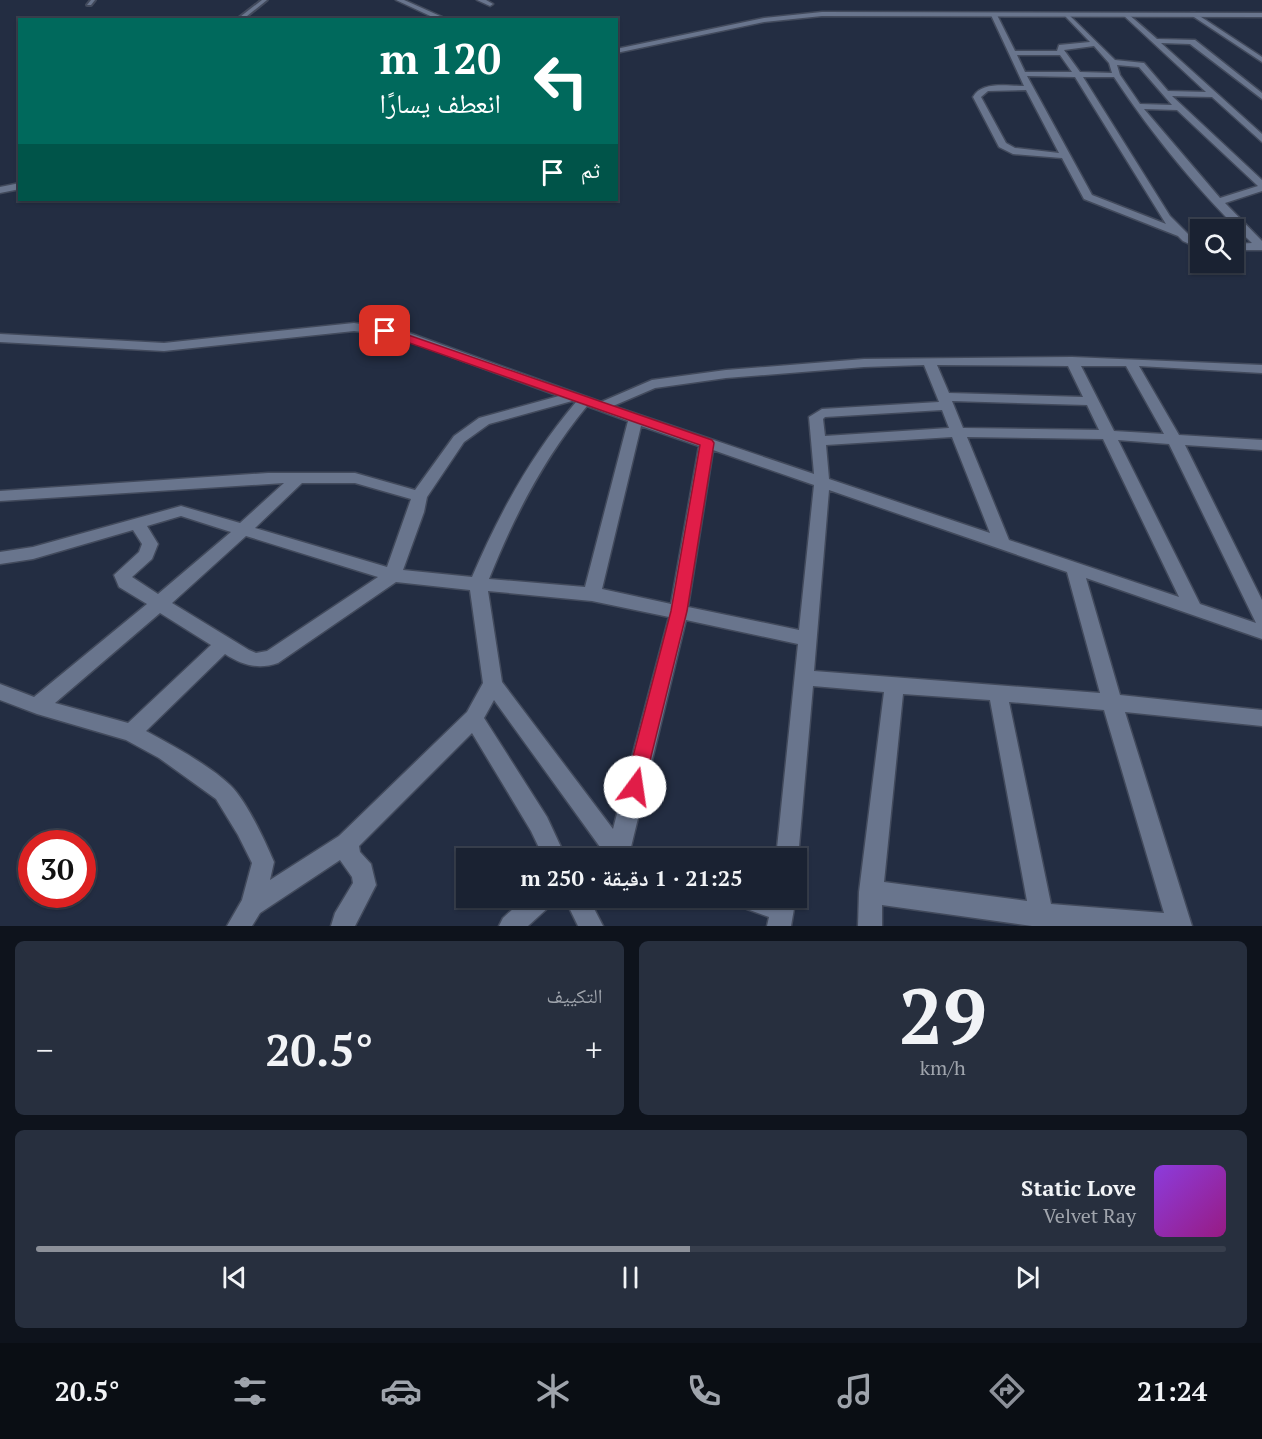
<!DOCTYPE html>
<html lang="ar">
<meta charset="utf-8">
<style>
:root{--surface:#1a2232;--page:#272f3e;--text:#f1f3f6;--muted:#9fa4ac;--line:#383f4d;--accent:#8c9099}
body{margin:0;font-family:"PT Serif","Noto Naskh Arabic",serif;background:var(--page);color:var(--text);direction:rtl;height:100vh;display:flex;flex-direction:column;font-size:22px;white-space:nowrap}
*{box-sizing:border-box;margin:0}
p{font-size:20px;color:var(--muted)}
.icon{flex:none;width:33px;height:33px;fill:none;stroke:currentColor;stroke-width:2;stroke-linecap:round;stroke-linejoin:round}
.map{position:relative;height:926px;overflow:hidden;direction:ltr}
.panel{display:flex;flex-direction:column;gap:15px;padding:15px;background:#0e131c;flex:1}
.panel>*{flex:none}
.guide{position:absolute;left:18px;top:18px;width:600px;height:183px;border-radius:0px;box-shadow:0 2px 4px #0004,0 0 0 2px var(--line);direction:rtl;background:#00695c;color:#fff;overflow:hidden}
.fabs{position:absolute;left:1190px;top:219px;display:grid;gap:12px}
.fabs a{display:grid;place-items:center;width:54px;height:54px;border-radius:0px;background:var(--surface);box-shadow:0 2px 4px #0004,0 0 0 2px var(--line);font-size:30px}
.speed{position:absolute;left:18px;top:830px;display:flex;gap:12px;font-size:30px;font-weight:700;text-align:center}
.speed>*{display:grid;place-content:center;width:78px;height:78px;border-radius:50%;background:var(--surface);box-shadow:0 2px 4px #0004,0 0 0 2px var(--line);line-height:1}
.speed .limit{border:9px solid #d22;background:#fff;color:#111}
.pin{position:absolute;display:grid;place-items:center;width:51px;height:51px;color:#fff;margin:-26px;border-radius:12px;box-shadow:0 3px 9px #0006}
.me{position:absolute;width:66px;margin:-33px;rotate:14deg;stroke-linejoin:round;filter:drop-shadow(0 0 4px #0008)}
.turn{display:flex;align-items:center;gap:21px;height:126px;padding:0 18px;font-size:27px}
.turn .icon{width:78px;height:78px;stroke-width:2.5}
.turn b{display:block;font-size:42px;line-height:51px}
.then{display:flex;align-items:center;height:57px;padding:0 18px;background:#0003;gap:12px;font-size:22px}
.big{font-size:45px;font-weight:700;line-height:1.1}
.panel .tile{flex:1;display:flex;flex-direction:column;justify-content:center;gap:9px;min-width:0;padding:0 21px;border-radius:9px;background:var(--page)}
.panel .dial{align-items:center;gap:0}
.dial b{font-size:78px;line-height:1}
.song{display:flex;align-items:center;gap:18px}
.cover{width:72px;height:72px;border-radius:9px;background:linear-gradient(135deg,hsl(270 70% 55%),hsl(310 70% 35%))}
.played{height:6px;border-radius:3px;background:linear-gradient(90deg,var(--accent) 55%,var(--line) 55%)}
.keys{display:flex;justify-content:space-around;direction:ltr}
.heat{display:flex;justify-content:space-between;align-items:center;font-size:33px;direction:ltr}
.panel .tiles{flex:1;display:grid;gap:15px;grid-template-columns:1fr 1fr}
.tile:last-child{grid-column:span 2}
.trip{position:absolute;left:456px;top:848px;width:351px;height:60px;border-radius:0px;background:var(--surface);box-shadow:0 2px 4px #0004,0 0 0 2px var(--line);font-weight:700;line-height:60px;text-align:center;direction:rtl}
.tab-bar{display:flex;height:96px;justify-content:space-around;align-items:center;background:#0a0e14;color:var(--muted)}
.tab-bar .icon{width:42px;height:42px}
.tab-bar .current{color:var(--accent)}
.tab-bar b{font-size:27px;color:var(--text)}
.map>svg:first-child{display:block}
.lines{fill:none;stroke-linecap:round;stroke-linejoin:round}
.lane-casing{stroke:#424a5c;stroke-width:4}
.street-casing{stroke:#424a5c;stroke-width:3}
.secondary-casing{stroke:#424a5c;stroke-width:3}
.lane{fill:#69758d;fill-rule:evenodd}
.street{fill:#69758d;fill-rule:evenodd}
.secondary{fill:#69758d;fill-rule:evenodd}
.route{fill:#e11d48;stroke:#92132f;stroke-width:1.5}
</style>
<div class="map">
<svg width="1262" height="926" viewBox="0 0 1262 926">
<rect width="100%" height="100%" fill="#232d42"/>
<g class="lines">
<g class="lane-casing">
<g id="lane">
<path d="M91,0H95L91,5H87Z"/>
<path d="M262,0H267L242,20H236Z"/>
</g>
</g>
<g class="street-casing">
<g id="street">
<path d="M396,0H404L449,20H439Z"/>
<path d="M477,0H486L493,4L490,6Z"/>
<path d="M994,13L997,15L1015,51H1057L1059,45L1090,42L1065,16L1067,13L1115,60L1144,63L1168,91L1206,92L1122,14L1127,13L1157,39L1195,40L1262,93V99L1190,44L1161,43L1262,134V142L1212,97L1172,96L1262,180V191L1225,203L1262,241V250H1233V244L1252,243C1201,194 1153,136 1114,77H1083L1170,216L1191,237L1200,242V249L1183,241L1178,236L1084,199L1062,158L1013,154L999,147L973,97C981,81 1008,86 1024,86L991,15ZM1094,46L1109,63L1112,73L1080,72L1064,50ZM1017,55H1060L1072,72H1025ZM1117,65L1139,67L1172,105L1140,104L1120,75ZM1027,76L1075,77L1166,224L1092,195ZM1026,90L1059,153L1015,148L1006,143L981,97L988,91ZM1144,109L1177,110L1258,186L1220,198Z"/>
<path d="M1191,13H1195L1262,57V62L1191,15Z"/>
<path d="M354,323L401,330L601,402L652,380L726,370L864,359L1072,357L1262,365V373L1139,366L1179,435L1262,440V450L1185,445L1262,600V639L1086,578L1120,695L1262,710V726L1125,712L1192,926H1032L882,905V926H858L859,892L884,692L813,686L798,858L796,862V858H776L798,644L686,620L631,847L640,850L643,858H608L494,700L484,718L547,817L566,858H544L531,831L472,733L359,846L360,852L371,864L376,885L355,926H331L335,913L353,883L352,877L340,860L260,913L252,926H227L242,900L252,863L238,835L216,799L159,758L126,740L37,714L0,700V684L34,697L147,604L119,587L114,575L139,552L142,544L133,530L33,559L0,564V552L33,547L181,506L240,523L284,483L0,501V491L268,473H355L415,490L454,436L479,418L559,396L395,336L354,331L164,351L0,342V334L164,343ZM924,365L939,402L822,409L809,417L814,474L613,406L655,388L726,378L864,367ZM937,365L1068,366L1083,397L949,393ZM1081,366H1126L1164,434L1114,431ZM572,401L576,402C531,455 499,514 472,577L403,570L424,512L427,497L464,442L489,424ZM952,401L1087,405L1099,430L963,428ZM587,406L628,421L585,587L489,579C514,516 544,458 587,406ZM942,410L949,428L825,436L823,419L825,417ZM641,426L699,446L671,604L602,589ZM952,437L990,533L829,479L826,445ZM967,437L1103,439L1179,597L1009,540ZM1118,440L1169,444L1256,623L1200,604ZM713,450L814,485L799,630L688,607ZM302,483H355L411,499L387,567L255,528ZM829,490L1067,572L1100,693L814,671ZM181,516L231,532L158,594L132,577L152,559L158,544L147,526ZM246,536L378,577L267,651L256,653L249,650L172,603ZM396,582L470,590L483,683L467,712L339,836L270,880L274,862C265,841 246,800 230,785C209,765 172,745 146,731L225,654C242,665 258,670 278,663ZM488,591L592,601L669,617L613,829L502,682ZM160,613L211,645L128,723L55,703ZM903,694L990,700L1027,901L884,882ZM1009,702L1104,710L1164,913L1051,904Z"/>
<path d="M526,897H555L551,905L528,926H499L503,918Z"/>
<path d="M564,897H588L603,926H578Z"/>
<path d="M732,897H796L791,926H767L769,917L736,905Z"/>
</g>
</g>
<g class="secondary-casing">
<g id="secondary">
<path d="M822,12L1262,13V17L822,16L764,22L616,53V49L764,18Z"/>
<path d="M20,183V189L0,193V187Z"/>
</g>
</g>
<use href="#lane" class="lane"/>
<use href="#street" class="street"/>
<use href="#secondary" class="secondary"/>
</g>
<path class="route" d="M385,327L712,440L714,443L687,611L642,793L635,796L628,793L625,787L671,611L700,445L381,333V328Z"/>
</svg>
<div class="fabs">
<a><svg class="icon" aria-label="search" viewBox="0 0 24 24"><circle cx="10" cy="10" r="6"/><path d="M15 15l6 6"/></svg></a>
</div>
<div class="speed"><div class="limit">30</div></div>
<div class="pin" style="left:385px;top:331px;background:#d93025"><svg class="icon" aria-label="arrive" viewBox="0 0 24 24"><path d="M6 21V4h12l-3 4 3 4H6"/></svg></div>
<svg class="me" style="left:635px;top:787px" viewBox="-20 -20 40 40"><circle r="19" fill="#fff"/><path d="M0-13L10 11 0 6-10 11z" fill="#e11d48"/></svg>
<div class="trip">21:25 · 1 دقيقة · 250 m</div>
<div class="guide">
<div class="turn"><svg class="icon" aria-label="left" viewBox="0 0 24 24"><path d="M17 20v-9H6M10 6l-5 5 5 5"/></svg><div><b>120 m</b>انعطف يسارًا</div></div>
<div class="then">ثم<svg class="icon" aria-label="arrive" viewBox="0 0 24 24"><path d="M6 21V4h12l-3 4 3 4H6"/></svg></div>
</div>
</div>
<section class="panel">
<div class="tiles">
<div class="tile dial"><b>29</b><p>km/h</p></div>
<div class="tile"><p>التكييف</p>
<div class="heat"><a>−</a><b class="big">20.5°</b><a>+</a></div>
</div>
<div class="tile">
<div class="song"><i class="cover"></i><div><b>Static Love</b><p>Velvet Ray</p></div></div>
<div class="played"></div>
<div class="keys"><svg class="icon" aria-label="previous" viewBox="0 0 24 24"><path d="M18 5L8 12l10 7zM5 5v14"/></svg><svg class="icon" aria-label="pause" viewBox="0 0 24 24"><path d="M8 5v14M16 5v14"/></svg><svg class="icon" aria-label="next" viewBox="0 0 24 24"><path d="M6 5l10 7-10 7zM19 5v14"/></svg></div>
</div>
</div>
</section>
<nav class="tab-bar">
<b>21:24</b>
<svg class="icon current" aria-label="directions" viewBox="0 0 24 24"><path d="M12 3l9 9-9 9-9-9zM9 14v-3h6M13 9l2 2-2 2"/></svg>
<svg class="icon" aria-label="music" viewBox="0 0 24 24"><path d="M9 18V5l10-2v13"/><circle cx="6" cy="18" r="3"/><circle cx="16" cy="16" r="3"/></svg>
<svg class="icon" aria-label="phone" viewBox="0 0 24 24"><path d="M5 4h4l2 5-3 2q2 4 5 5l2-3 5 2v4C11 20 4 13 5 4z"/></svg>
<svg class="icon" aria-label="climate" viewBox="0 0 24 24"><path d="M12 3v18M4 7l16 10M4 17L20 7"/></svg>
<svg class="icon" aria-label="car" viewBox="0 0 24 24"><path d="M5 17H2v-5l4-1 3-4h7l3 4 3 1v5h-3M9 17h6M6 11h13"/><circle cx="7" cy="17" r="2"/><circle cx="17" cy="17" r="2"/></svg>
<svg class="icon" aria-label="filters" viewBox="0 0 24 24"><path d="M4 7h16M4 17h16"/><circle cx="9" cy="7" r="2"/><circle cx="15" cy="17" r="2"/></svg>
<b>20.5°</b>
</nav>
